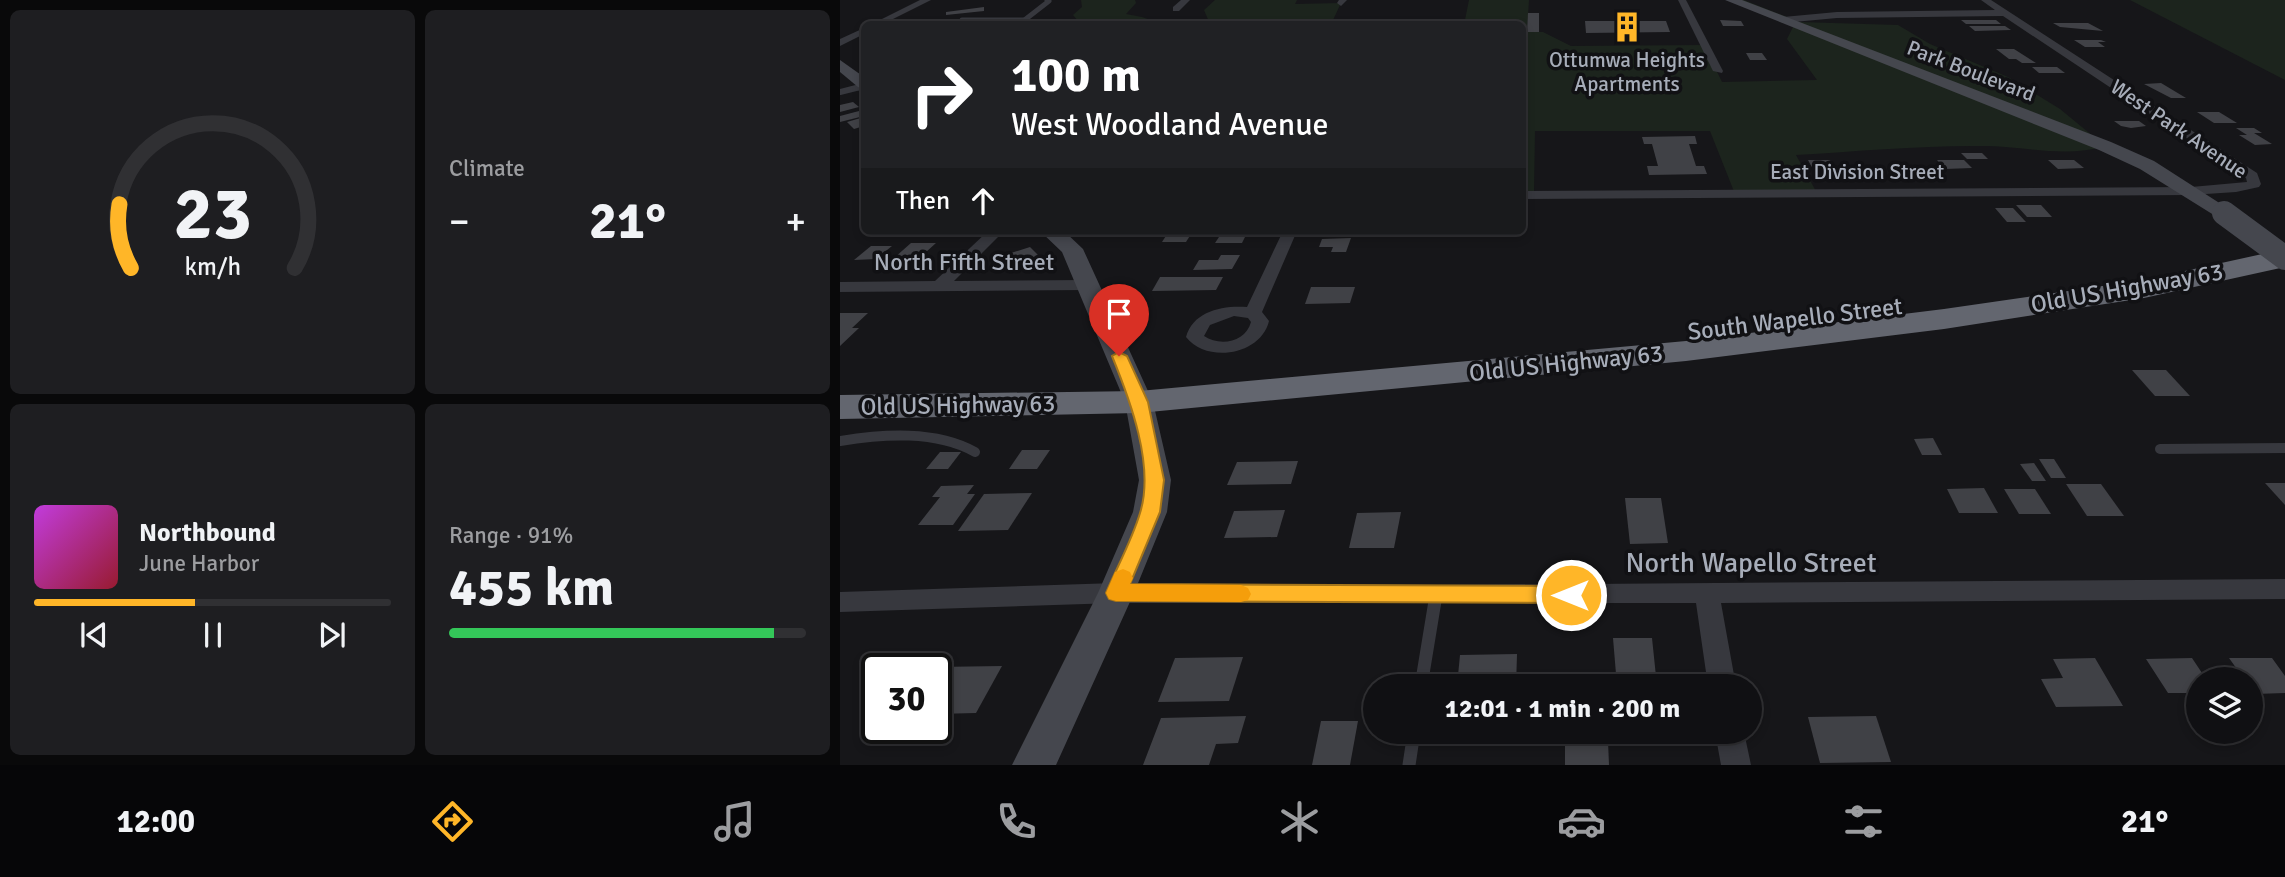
<!DOCTYPE html>
<meta charset="utf-8">
<style>
:root{--surface:#101013;--page:#1e1e21;--text:#f1f3f6;--muted:#9c9da0;--line:#303033;--accent:#ffb628}
body{margin:0;font-family:Signika,sans-serif;background:var(--page);color:var(--text);height:100vh;display:flex;flex-direction:column;font-size:26px;white-space:nowrap}
*{box-sizing:border-box;margin:0}
p{font-size:23px;color:var(--muted)}
.icon{flex:none;width:38px;height:38px;fill:none;stroke:currentColor;stroke-width:2;stroke-linecap:round;stroke-linejoin:round}
.map{position:relative;flex:1;overflow:hidden}
.details{display:flex;flex-direction:column;gap:10px;padding:10px;background:#09090a;width:840px}
.details>*{flex:none}
.top-card{position:absolute;left:21px;top:21px;width:665px;height:214px;border-radius:10px;box-shadow:0 4px 10px #0003,0 0 0 2px var(--line);background:#202124;color:#fff;overflow:hidden}
.tools{position:absolute;left:1346px;top:667px;display:grid;gap:14px}
.tools a{display:grid;place-items:center;width:77px;height:77px;border-radius:50%;background:var(--surface);box-shadow:0 4px 10px #0003,0 0 0 2px var(--line);font-size:35px}
.speed{position:absolute;left:21px;top:653px;display:flex;gap:14px;font-size:35px;font-weight:700;text-align:center}
.speed>*{display:grid;place-content:center;width:91px;height:91px;border-radius:50%;background:var(--surface);box-shadow:0 4px 10px #0003,0 0 0 2px var(--line);line-height:1}
.speed .limit{border:4px solid #111;border-radius:10px;background:#fff;color:#111}
.pin{position:absolute;display:grid;place-items:center;width:60px;height:60px;color:#fff;margin:-72px -30px;border-radius:50% 50% 50% 0;rotate:-45deg;box-shadow:0 0 7px #0007}
.pin .icon{rotate:45deg}
.me{position:absolute;width:77px;margin:-38px;rotate:270deg;stroke-linejoin:round;filter:drop-shadow(0 0 5px #0008)}
.turn{display:flex;align-items:center;gap:24px;height:147px;padding:0 35px;font-size:32px}
.turn .icon{width:91px;height:91px;stroke-width:2.5}
.turn b{display:block;font-size:49px;line-height:60px}
.then{display:flex;align-items:center;height:66px;padding:0 35px;background:#0003;gap:14px;font-size:26px}
.big{font-size:52px;font-weight:800;line-height:1.1}
.details .widget{flex:1;display:flex;flex-direction:column;justify-content:center;gap:10px;min-width:0;padding:0 24px;border-radius:10px;background:var(--page)}
.details .dial{align-items:center;gap:0}
.dial svg{height:182px;overflow:visible;fill:none;stroke:var(--line);stroke-width:7;stroke-linecap:round;text-anchor:middle}
.dial text{fill:var(--text);stroke:none}
.song{display:flex;align-items:center;gap:21px}
.cover{width:84px;height:84px;border-radius:10px;background:linear-gradient(135deg,hsl(290 70% 55%),hsl(350 70% 35%))}
.played{height:7px;border-radius:4px;background:linear-gradient(90deg,var(--accent) 45%,var(--line) 45%)}
.keys{display:flex;justify-content:space-around;direction:ltr}
.heat{display:flex;justify-content:space-between;align-items:center;font-size:38px;direction:ltr}
.charge{height:10px;border-radius:5px;background:linear-gradient(90deg,#34c759 91%,var(--line) 0)}
.details .tiles{flex:1;display:grid;gap:10px;grid-template-columns:repeat(2,1fr)}
.trip{position:absolute;left:523px;top:674px;width:399px;height:70px;border-radius:35px;background:var(--surface);box-shadow:0 4px 10px #0003,0 0 0 2px var(--line);font-weight:800;line-height:70px;text-align:center}
.tab-bar{display:flex;height:112px;justify-content:space-around;align-items:center;background:#060608;color:var(--muted)}
.tab-bar .icon{width:49px;height:49px}
.tab-bar .active{color:var(--accent)}
.tab-bar b{font-size:32px;color:var(--text)}
main{display:flex;flex:1;min-height:0}
.map>svg:first-child{display:block}
.green{fill:#1c241d}
.building{fill:#404146}
.lines{fill:none;stroke-linecap:round;stroke-linejoin:round}
.lane-far3{stroke:#37383e;stroke-width:5}
.lane-far2{stroke:#37383e;stroke-width:6}
.lane-far1{stroke:#37383e;stroke-width:10}
.lane{stroke:#37383e;stroke-width:13}
.street{fill:#37383e;fill-rule:evenodd}
.secondary{fill:#45474e;fill-rule:evenodd}
.highway{fill:#63666f;fill-rule:evenodd}
.secondary-bridge{stroke:#45474e;stroke-width:24}
.route{fill:#ffb628;stroke:#a6761a;stroke-width:2}
.slow{fill:#f59e0b}
.labels{text-anchor:middle;stroke-width:7;stroke-linejoin:round;paint-order:stroke}
.far-poi-label{font-size:21px;fill:#a7adb9;stroke:#111114}
.far-street-label{font-size:21px;fill:#a7adb9;stroke:#111114}
.street-label{font-size:24px;fill:#a7adb9;stroke:#111114}
.near-street-label{font-size:28px;fill:#a7adb9;stroke:#111114}
</style>
<main>
<section class="details">
<div class="tiles">
<div class="widget dial"><svg viewBox="0 0 100 80">
<path d="M14 69A42 42 0 1 1 86 69"/>
<path d="M14 69A42 42 0 0 1 9 41" stroke="#ffb628"/>
<text x="50" y="56" font-size="32" font-weight="700">23</text>
<text x="50" y="72" font-size="11">km/h</text>
</svg></div>
<div class="widget"><p>Climate</p>
<div class="heat"><a>−</a><b class="big">21°</b><a>+</a></div>
</div>
<div class="widget">
<div class="song"><i class="cover"></i><div><b>Northbound</b><p>June Harbor</p></div></div>
<div class="played"></div>
<div class="keys"><svg class="icon" aria-label="previous" viewBox="0 0 24 24"><path d="M18 5L8 12l10 7zM5 5v14"/></svg><svg class="icon" aria-label="pause" viewBox="0 0 24 24"><path d="M8 5v14M16 5v14"/></svg><svg class="icon" aria-label="next" viewBox="0 0 24 24"><path d="M6 5l10 7-10 7zM19 5v14"/></svg></div>
</div>
<div class="widget"><p>Range · 91%</p><b class="big">455 km</b><div class="charge"></div></div>
</div>
</section>
<div class="map">
<svg width="1445" height="765" viewBox="0 0 1445 765">
<rect width="100%" height="100%" fill="#161619"/>
<g class="green">
<path d="M241,0H295L296,3L286,14L302,17L322,24H236L239,22L233,15L242,7Z"/>
<path d="M375,0H457L455,4L501,3L493,20H625L629,0H689L687,32H703L731,46L864,45L882,82L977,80L947,39L954,25L891,0H904L960,22L1058,25L1090,44L1168,77L1220,109L1265,146C1227,158 1188,147 1148,146C1084,145 1020,151 956,155L977,193L895,194L870,131H695L694,195H683L682,24H370L364,10Z"/>
<path d="M1290,0H1445V80Z"/>
</g>
<g class="building">
<path d="M144,7V11L106,15V12Z"/>
<path d="M688,13H699V32H687Z"/>
<path d="M880,20L901,21L904,26H883Z"/>
<path d="M1121,20H1156L1161,24H1126Z"/>
<path d="M745,21H826L830,32L746,33Z"/>
<path d="M1213,23H1248L1263,31L1220,27Z"/>
<path d="M1129,26H1165L1171,30L1135,31Z"/>
<path d="M1234,40H1261L1266,42H1258L1265,47H1245Z"/>
<path d="M1156,49H1174L1196,63H1182L1176,59H1169Z"/>
<path d="M906,53H922L927,60H910Z"/>
<path d="M1192,67H1217L1225,73H1199Z"/>
<path d="M1321,83L1346,98H1331L1304,84Z"/>
<path d="M13,102L19,107L0,112V105Z"/>
<path d="M19,111L24,116L0,122V116Z"/>
<path d="M1357,112H1379L1397,123H1374Z"/>
<path d="M24,117V126L14,129L7,122Z"/>
<path d="M1274,121H1299L1306,126L1291,128L1281,126Z"/>
<path d="M1396,128H1414L1422,133H1414L1432,144L1415,145L1399,135H1407Z"/>
<path d="M855,136L857,144H849L856,166H864L867,174L809,175L807,166H818L812,144H804L802,137Z"/>
<path d="M1121,153H1142L1148,159H1127Z"/>
<path d="M968,160H990L997,172L975,173Z"/>
<path d="M1097,160H1124L1132,168L1105,169Z"/>
<path d="M1208,160H1234L1244,168L1218,169Z"/>
<path d="M1176,205H1201L1212,217H1187Z"/>
<path d="M1155,208H1173L1186,222H1167Z"/>
<path d="M329,231H353L346,242H322Z"/>
<path d="M383,231H408L402,243H375Z"/>
<path d="M511,238L506,252H491L493,247H479L482,239Z"/>
<path d="M71,243H96L75,262H60L65,258H54Z"/>
<path d="M31,246H52L36,259L14,260Z"/>
<path d="M190,247L203,260L170,271L158,257Z"/>
<path d="M381,255H400L392,269L353,270L359,260H378Z"/>
<path d="M320,277H383L376,290L312,291Z"/>
<path d="M471,287H515L510,303L465,304Z"/>
<path d="M0,313H28L12,328H19L0,346Z"/>
<path d="M1292,370H1326L1350,396H1315Z"/>
<path d="M1093,438L1102,455H1082L1074,439Z"/>
<path d="M182,450H210L197,469H169Z"/>
<path d="M100,452H121L108,469H86Z"/>
<path d="M1199,459H1214L1226,478H1211Z"/>
<path d="M458,461L451,484L387,485L397,462Z"/>
<path d="M1194,463L1206,481H1192L1180,464Z"/>
<path d="M1425,483H1445V505Z"/>
<path d="M1226,484H1261L1284,516H1247Z"/>
<path d="M134,485L127,494H135L113,525H78L100,497H92L101,486Z"/>
<path d="M1144,488L1158,513H1119L1107,489Z"/>
<path d="M1164,489H1195L1211,514H1179Z"/>
<path d="M192,493L168,530L118,531L144,494Z"/>
<path d="M785,498H821L828,543L790,544Z"/>
<path d="M445,510L437,537L384,538L394,511Z"/>
<path d="M561,512L554,548H509L517,513Z"/>
<path d="M773,638H812L817,686H777Z"/>
<path d="M677,654L676,686H617L620,655Z"/>
<path d="M403,657L389,701L318,702L335,658Z"/>
<path d="M1255,658L1283,706L1216,707L1201,679L1223,678L1213,659Z"/>
<path d="M1352,658L1366,679H1358V693H1328L1306,659Z"/>
<path d="M1389,658H1432L1445,676V693L1415,694L1410,688V679H1404Z"/>
<path d="M162,666L136,713L96,714V667Z"/>
<path d="M1398,673L1402,679H1381L1377,674Z"/>
<path d="M406,716L398,743L376,744L369,765H303L321,718Z"/>
<path d="M1036,716L1051,762L980,763L968,717Z"/>
<path d="M481,721H518L510,765H472Z"/>
<path d="M768,741L769,765H725V742Z"/>
</g>
<g class="lines">
<g class="lane-far3">
<path d="M122,20H185"/>
<path d="M182,22L209,1L207,0"/>
<path d="M18,88L24,86"/>
</g>
<path class="lane-far2" d="M0,92L24,86"/>
<g class="lane-far1">
<path d="M0,441C43,434 96,430 135,452"/>
<path d="M1320,449L1445,448"/>
</g>
<g class="lane">
<path d="M581,686L596,595"/>
<path d="M569,765L574,732"/>
</g>
<g class="street">
<path d="M80,0H91L43,24H32Z"/>
<path d="M341,0H350L339,11H333V7Z"/>
<path d="M499,0H507L501,6L497,3Z"/>
<path d="M838,0H846L883,71L882,73L873,71Z"/>
<path d="M1141,0H1151L1417,173L1421,184L1419,187L1396,192L1351,195L682,199V191L1351,187L1407,182L1406,178L1163,16L997,18L943,23L938,20L943,17L997,12L1155,10Z"/>
<path d="M24,28V34L0,46V39Z"/>
<path d="M148,231H164L114,281L247,280L255,285L247,290L0,292V282L95,281Z"/>
<path d="M443,231H457L422,312L429,321C421,355 367,364 346,337C353,311 383,305 407,307ZM394,316L408,318L411,322C406,342 380,347 364,336L370,325Z"/>
<path d="M1445,579V599L881,603L896,686H868L856,603H276L0,612V592L276,583L596,585Z"/>
<path d="M875,732H904L911,765H881Z"/>
</g>
<g class="secondary">
<path d="M885,0H902L1271,142L1314,161L1395,213L1391,217H1377L1300,169L1259,150Z"/>
<path d="M0,60L24,77V89L18,87L0,72Z"/>
<path d="M200,231H224L243,249L313,402L331,480L327,512L294,593L216,765H172L258,593L293,512L299,480L285,402L222,252Z"/>
</g>
<path class="highway" d="M1445,249V267L1304,298L1104,329L846,361L299,413L0,419V395L299,391L846,341L1104,309L1304,280Z"/>
<path class="secondary-bridge" d="M1384,213L1445,258"/>
</g>
<path class="route" d="M279,352L287,356L308,402L324,480L320,512L290,584L731,586L739,589L742,595L739,601L731,603L276,601L269,599L266,593C277,567 292,540 300,513C315,466 290,400 272,356Z"/>
<path class="slow" d="M283,569L290,572L293,578L290,584L401,585L408,588L411,594L408,600L401,602L276,601L269,599L266,593L275,572Z"/>
<defs>
<g id="building-bare" transform="scale(2.415)"><path d="M-4-6H4V6H1V3H-1V6H-4ZM-2.5-4.3h1.7v1.8h-1.7ZM.8-4.3h1.7v1.8H.8ZM-2.5-1h1.7V.8h-1.7ZM.8-1h1.7V.8H.8Z" fill="#ffb628" stroke="#111114" stroke-width="2.5" paint-order="stroke"/></g>
</defs>
<g fill-rule="evenodd">
<use href="#building-bare" x="787" y="27"/>
</g>
<g class="labels">
<g class="far-poi-label">
<text x="787" y="67">Ottumwa Heights<tspan x="787" dy="24">Apartments</tspan></text>
</g>
<g class="far-street-label">
<text transform="translate(1131 71) rotate(21)" y="7">Park Boulevard</text>
<text transform="translate(1339 129) rotate(34)" y="7">West Park Avenue</text>
<text x="1017" y="179">East Division Street</text>
</g>
<g class="street-label">
<text x="124" y="270">North Fifth Street</text>
<text transform="translate(1287 288) rotate(-10)" y="8">Old US Highway 63</text>
<text transform="translate(955 319) rotate(-7)" y="8">South Wapello Street</text>
<text transform="translate(726 363) rotate(-6)" y="8">Old US Highway 63</text>
<text transform="translate(118 405) rotate(-1)" y="8">Old US Highway 63</text>
</g>
<g class="near-street-label">
<text x="911" y="572">North Wapello Street</text>
</g>
</g>
</svg>
<div class="tools">
<a><svg class="icon" aria-label="layers" viewBox="0 0 24 24"><path d="M12 4l9 5-9 5-9-5zM3 14l9 5 9-5"/></svg></a>
</div>
<div class="speed"><div class="limit">30</div></div>
<div class="pin" style="left:279px;top:356px;background:#d93025"><svg class="icon" aria-label="arrive" viewBox="0 0 24 24"><path d="M6 21V4h12l-3 4 3 4H6"/></svg></div>
<svg class="me" style="left:731px;top:595px" viewBox="-20 -20 40 40"><circle r="17" fill="#ffb628" stroke="#fff" stroke-width="3"/><path d="M0-11L8 9 0 5-8 9z" fill="#fff"/></svg>
<div class="trip">12:01 · 1 min · 200 m</div>
<div class="top-card">
<div class="turn"><svg class="icon" aria-label="right" viewBox="0 0 24 24"><path d="M7 20v-9h11M14 6l5 5-5 5"/></svg><div><b>100 m</b>West Woodland Avenue</div></div>
<div class="then">Then<svg class="icon" aria-label="ahead" viewBox="0 0 24 24"><path d="M12 20V5M6 11l6-6 6 6"/></svg></div>
</div>
</div>
</main>
<nav class="tab-bar">
<b>12:00</b>
<svg class="icon active" aria-label="directions" viewBox="0 0 24 24"><path d="M12 3l9 9-9 9-9-9zM9 14v-3h6M13 9l2 2-2 2"/></svg>
<svg class="icon" aria-label="music" viewBox="0 0 24 24"><path d="M9 18V5l10-2v13"/><circle cx="6" cy="18" r="3"/><circle cx="16" cy="16" r="3"/></svg>
<svg class="icon" aria-label="phone" viewBox="0 0 24 24"><path d="M5 4h4l2 5-3 2q2 4 5 5l2-3 5 2v4C11 20 4 13 5 4z"/></svg>
<svg class="icon" aria-label="climate" viewBox="0 0 24 24"><path d="M12 3v18M4 7l16 10M4 17L20 7"/></svg>
<svg class="icon" aria-label="car" viewBox="0 0 24 24"><path d="M5 17H2v-5l4-1 3-4h7l3 4 3 1v5h-3M9 17h6M6 11h13"/><circle cx="7" cy="17" r="2"/><circle cx="17" cy="17" r="2"/></svg>
<svg class="icon" aria-label="filters" viewBox="0 0 24 24"><path d="M4 7h16M4 17h16"/><circle cx="9" cy="7" r="2"/><circle cx="15" cy="17" r="2"/></svg>
<b>21°</b>
</nav>
